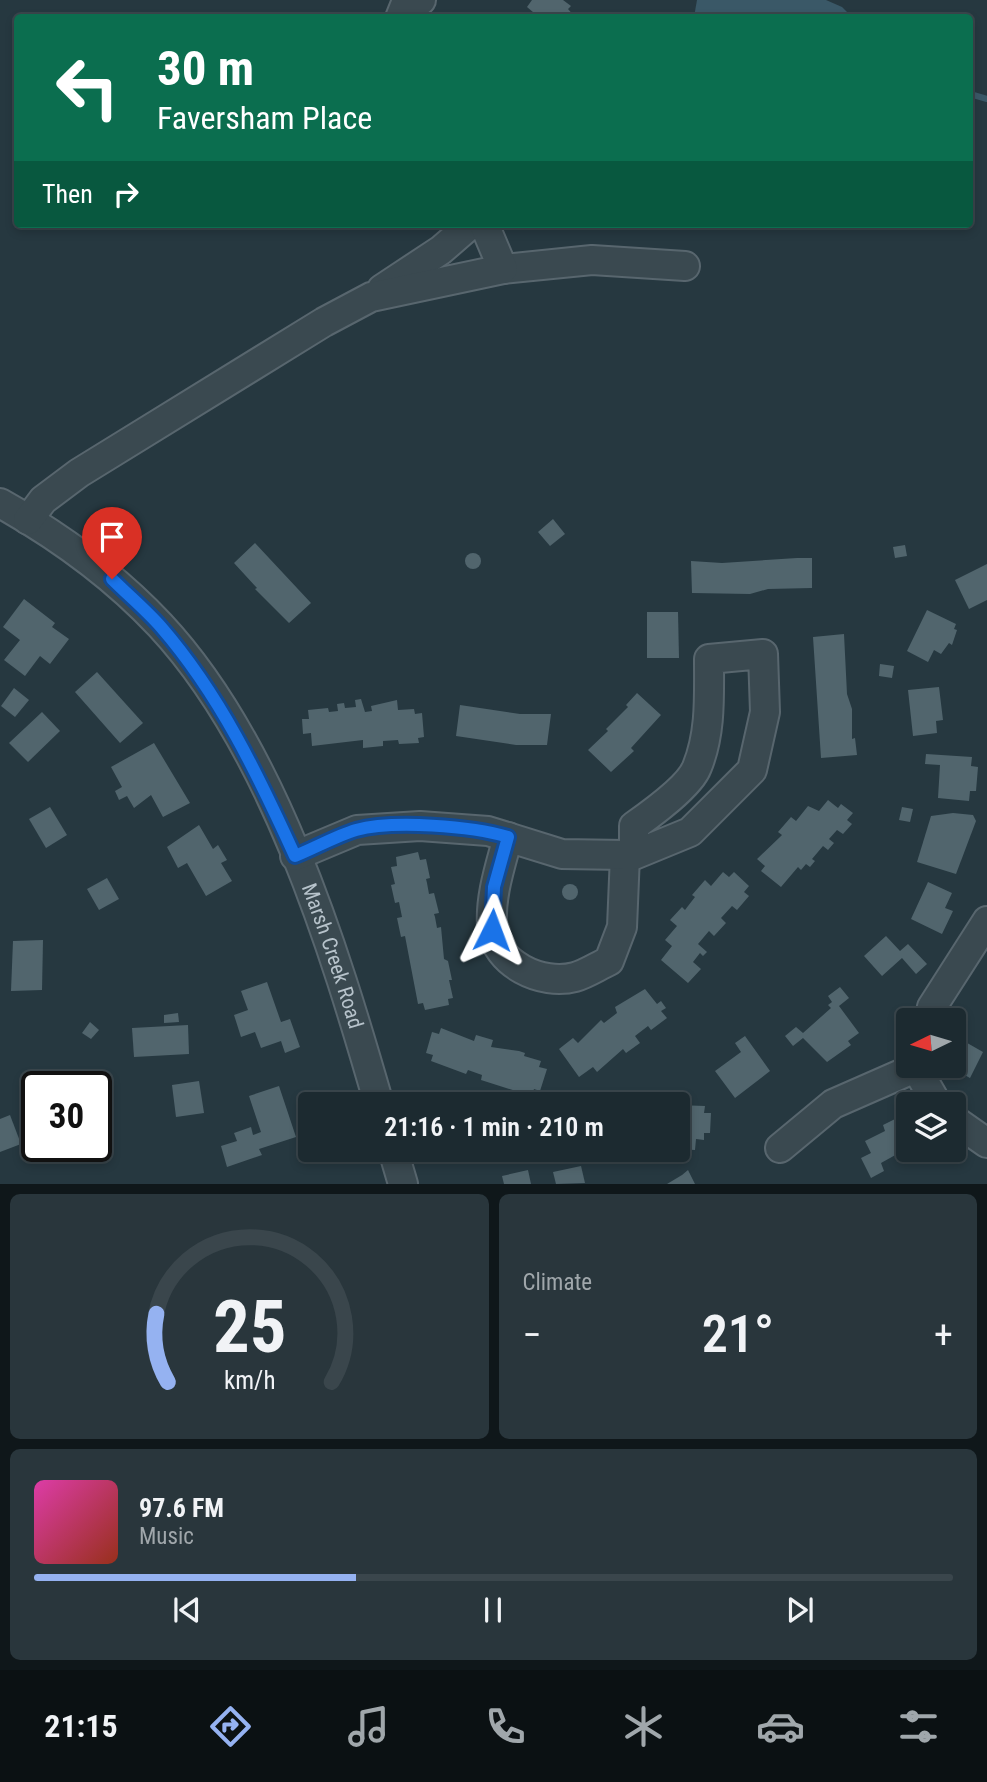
<!DOCTYPE html>
<meta charset="utf-8">
<style>
:root{--surface:#1c2a30;--page:#29363c;--text:#f1f3f6;--muted:#a0a7ab;--line:#3a464c;--accent:#95b2f1}
body{margin:0;font-family:"Roboto Condensed",sans-serif;background:var(--page);color:var(--text);height:100vh;display:flex;flex-direction:column;font-size:26px;white-space:nowrap}
*{box-sizing:border-box;margin:0}
p{font-size:23px;color:var(--muted)}
.icon{flex:none;width:38px;height:38px;fill:none;stroke:currentColor;stroke-width:2;stroke-linecap:round;stroke-linejoin:round}
.map{position:relative;height:1184px;overflow:hidden}
.sheet{display:flex;flex-direction:column;gap:10px;padding:10px;background:#0f171a;flex:1}
.sheet>*{flex:none}
.top-card{position:absolute;left:14px;top:14px;width:959px;height:214px;border-radius:7px;box-shadow:0 4px 10px #0003,0 0 0 2px var(--line);background:#0b6e4f;color:#fff;overflow:hidden}
.needle{width:46px;rotate:265deg}
.buttons{position:absolute;left:896px;top:1008px;display:grid;gap:14px}
.buttons a{display:grid;place-items:center;width:70px;height:70px;border-radius:7px;background:var(--surface);box-shadow:0 4px 10px #0003,0 0 0 2px var(--line);font-size:35px}
.speed{position:absolute;left:21px;top:1071px;display:flex;gap:14px;font-size:35px;font-weight:700;text-align:center}
.speed>*{display:grid;place-content:center;width:91px;height:91px;border-radius:50%;background:var(--surface);box-shadow:0 4px 10px #0003,0 0 0 2px var(--line);line-height:1}
.speed .limit{border:4px solid #111;border-radius:10px;background:#fff;color:#111}
.pin{position:absolute;display:grid;place-items:center;width:60px;height:60px;color:#fff;margin:-72px -30px;border-radius:50% 50% 50% 0;rotate:-45deg;box-shadow:0 0 7px #0007}
.pin .icon{rotate:45deg}
.me{position:absolute;width:77px;margin:-38px;rotate:3deg;stroke-linejoin:round;filter:drop-shadow(0 0 5px #0008)}
.turn{display:flex;align-items:center;gap:24px;height:147px;padding:0 28px;font-size:32px}
.turn .icon{width:91px;height:91px;stroke-width:2.5}
.turn b{display:block;font-size:49px;line-height:60px}
.then{display:flex;align-items:center;height:66px;padding:0 28px;background:#0003;gap:14px;font-size:26px}
.big{font-size:52px;font-weight:600;line-height:1.1}
.sheet .card{flex:1;display:flex;flex-direction:column;justify-content:center;gap:10px;min-width:0;padding:0 24px;border-radius:10px;background:var(--page)}
.sheet .dial{align-items:center;gap:0}
.dial svg{height:182px;overflow:visible;fill:none;stroke:var(--line);stroke-width:7;stroke-linecap:round;text-anchor:middle}
.dial text{fill:var(--text);stroke:none}
.song{display:flex;align-items:center;gap:21px}
.cover{width:84px;height:84px;border-radius:10px;background:linear-gradient(135deg,hsl(320 70% 55%),hsl(10 70% 35%))}
.played{height:7px;border-radius:4px;background:linear-gradient(90deg,var(--accent) 35%,var(--line) 35%)}
.keys{display:flex;justify-content:space-around;direction:ltr}
.heat{display:flex;justify-content:space-between;align-items:center;font-size:38px;direction:ltr}
.sheet .tiles{flex:1;display:grid;gap:10px;grid-template-columns:1fr 1fr}
.card:last-child{grid-column:span 2}
.trip{position:absolute;left:298px;top:1092px;width:392px;height:70px;border-radius:7px;background:var(--surface);box-shadow:0 4px 10px #0003,0 0 0 2px var(--line);font-weight:600;line-height:70px;text-align:center}
.menu{display:flex;height:112px;justify-content:space-around;align-items:center;background:#0b1113;color:var(--muted)}
.menu .icon{width:49px;height:49px}
.menu .selected{color:var(--accent)}
.menu b{font-size:32px;color:var(--text)}
.map>svg:first-child{display:block}
.water{fill:#3a5867}
.lines{fill:none;stroke-linecap:round;stroke-linejoin:round}
.stream{stroke:#3a5867;stroke-width:6}
.building{fill:#51656d}
.minor-casing{stroke:#58666e;stroke-width:32}
.minor{stroke:#3a4950;stroke-width:28}
.route-casing{stroke:#114b97;stroke-width:18}
.route{stroke:#1a73e8;stroke-width:12}
.labels{text-anchor:middle;stroke-width:7;stroke-linejoin:round;paint-order:stroke}
.street-label{font-size:21px;fill:#b7c3cb;stroke:#1f2e36}
</style>
<div class="map">
<svg width="987" height="1184" viewBox="0 0 987 1184">
<rect width="100%" height="100%" fill="#263840"/>
<path class="water" d="M697,0H826L842,7L852,17H694Z"/>
<g class="lines">
<path class="stream" d="M970,94L987,99"/>
</g>
<g class="building">
<path d="M532,0H563L571,6L568,9L576,18H540L527,7Z"/>
<path d="M553,519L565,534L550,546L538,532Z"/>
<path d="M255,543L311,603L289,623L255,589L257,588L234,563Z"/>
<path d="M905,545L907,556L895,558L893,547Z"/>
<circle cx="473" cy="561" r="8"/>
<path d="M797,558H812V588L768,589L750,594L692,593L691,561L722,563Z"/>
<path d="M987,564V600L969,609L955,580Z"/>
<path d="M24,599L55,623L52,627L69,639L50,664L40,656L25,676L4,660L20,640L3,627Z"/>
<path d="M927,610L956,624L954,629L957,630L952,645L949,643L941,654L934,650L928,662L907,651Z"/>
<path d="M647,612H678L679,658H647Z"/>
<path d="M844,634L847,694L852,709V739L855,738L857,755L821,758L813,637Z"/>
<path d="M880,664L894,666L892,678L879,676Z"/>
<path d="M97,672L143,723L120,743L75,692Z"/>
<path d="M939,687L943,720L936,721L937,733L913,736L908,690Z"/>
<path d="M14,688L29,700L15,717L1,706Z"/>
<path d="M637,693L661,715L631,748L634,751L611,772L588,750L608,731L606,729L628,707L626,705Z"/>
<path d="M361,699L365,712L372,711L371,706L397,700L398,710L414,709L415,714L422,713L424,737L418,738L419,743L399,744L398,740L383,741V746L363,748V740L312,746L311,733L303,734L302,719H309L308,710L328,708L329,712L338,711L337,704L344,703L345,708L356,707L355,700Z"/>
<path d="M460,705L520,714H551L547,745H516L456,736Z"/>
<path d="M42,712L60,731L28,762L9,743Z"/>
<path d="M154,743L190,803L163,817L151,795L134,808L127,796L119,800L115,791L122,787L111,767Z"/>
<path d="M926,754L972,757L971,766L978,767L976,791H970L969,801L938,798L940,765L925,764Z"/>
<path d="M828,800L838,808L841,804L853,813L847,820L852,824L843,834L837,830L829,839L834,843L828,850L823,846L812,859L815,861L810,867L806,864L801,870L798,867L781,887L761,871L765,866L757,859L780,837L782,835L778,832L791,817L796,821L808,806L819,811Z"/>
<path d="M50,807L67,835L46,848L29,819Z"/>
<path d="M902,807L913,809L910,822L899,820Z"/>
<path d="M953,813L973,815L976,821L956,874L917,862L931,816Z"/>
<path d="M199,825L213,849L218,845L227,860L221,863L232,881L206,896L187,863L178,868L167,847Z"/>
<path d="M418,852L420,860L426,859L430,878L426,879L427,883L429,894L434,893L439,913L434,914L435,917L437,928L441,927L444,959L448,961L452,980H449L453,998L448,999L449,1005L425,1010L423,1003L418,1004L405,936L401,937L397,918L402,917L399,902L395,903L391,885L395,884L391,867L397,866L396,857Z"/>
<path d="M723,872L729,877L734,872L749,886L744,892L749,896L737,910L732,906L721,918L726,923L714,936L709,931L698,944L707,952L703,956L700,953L693,962L701,969L688,983L661,960L672,946L665,940L677,926L670,920L682,907L685,910L688,906L695,897L692,895L705,880L711,886Z"/>
<path d="M107,878L119,899L99,910L87,889Z"/>
<path d="M928,882L952,893L945,908L953,911L942,934L911,919Z"/>
<circle cx="570" cy="892" r="8"/>
<path d="M886,936L900,951L908,944L927,964L916,974L902,958L882,976L864,956Z"/>
<path d="M43,940L42,990L11,991L13,941Z"/>
<path d="M267,982L281,1022L290,1019L300,1047L285,1053L281,1041L261,1048L255,1032L241,1037L234,1015L248,1010L241,991Z"/>
<path d="M840,987L849,998L839,1006L859,1033L848,1041L851,1045L827,1062L803,1038L793,1046L785,1036L796,1027L803,1033L831,1008L828,1005L832,1002L828,996Z"/>
<path d="M645,989L657,1004L661,1001L666,1008L661,1011L667,1018L651,1030L648,1026L635,1036L640,1043L626,1053L623,1049L597,1072L593,1067L579,1077L559,1049L573,1038L578,1043L601,1020L604,1023L617,1013L615,1007Z"/>
<path d="M178,1013L179,1022L164,1023V1015Z"/>
<path d="M90,1022L99,1030L91,1039L82,1033Z"/>
<path d="M188,1025L189,1054L134,1057L132,1028Z"/>
<path d="M441,1028L474,1041L476,1035L493,1040L491,1047L519,1051L525,1053L524,1056L541,1061L539,1067L547,1069L540,1091L534,1089L532,1095L525,1094L481,1080L482,1075L468,1070L466,1074L431,1061L433,1055L426,1053L432,1032L439,1034Z"/>
<path d="M745,1036L770,1071L735,1098L715,1071L741,1052L735,1043Z"/>
<path d="M962,1040L983,1052L970,1078L948,1066H954V1055Z"/>
<path d="M199,1081L204,1113L176,1117L172,1085Z"/>
<path d="M279,1086L296,1137L259,1149L262,1155L227,1167L221,1146L237,1141L234,1133L251,1127L253,1135L261,1132L249,1096Z"/>
<path d="M677,1105L705,1106L704,1113H711L710,1133H704V1140L696,1139L695,1150L677,1149Z"/>
<path d="M10,1115L21,1144L0,1152V1119Z"/>
<path d="M895,1119L908,1148L881,1163L884,1171L871,1178L861,1158L871,1153L865,1141L885,1131L883,1125Z"/>
<path d="M581,1166L585,1183L556,1184L553,1172Z"/>
<path d="M528,1170L531,1184H504L502,1176Z"/>
<path d="M688,1170L695,1184H667L682,1175Z"/>
</g>
<g class="lines">
<g class="minor-casing">
<g id="minor">
<path d="M400,18L406,3L421,0"/>
<path d="M503,269L592,260L685,266"/>
<path d="M382,289L441,250L471,224"/>
<path id="s1" d="M0,503C59,536 114,576 160,625C273,746 334,948 379,1104"/>
<path d="M28,520L43,500L79,473L324,322L371,297L503,269L484,224"/>
<path d="M508,837C500,867 490,896 492,927C495,964 542,986 575,977C586,974 598,966 609,961L622,927L625,855"/>
<path d="M295,856L357,830L420,826L488,831L562,854L625,855H634L690,832L752,770L765,712L763,654L709,659C709,696 711,733 697,767C690,786 651,814 634,826V855"/>
<path d="M929,1020L932,1007L987,921"/>
<path d="M915,1066L937,1104"/>
<path d="M954,1120L987,1143"/>
<path d="M780,1148L833,1104L915,1068"/>
<path d="M393,1150L403,1184"/>
</g>
</g>
<use href="#minor" class="minor"/>
</g>
<g class="lines">
<g class="route-casing">
<path id="route" d="M112,579C128,595 146,610 161,627C220,695 258,775 295,856C315,848 336,836 356,830C393,820 472,826 508,837L494,887L492,930"/>
</g>
<use href="#route" class="route"/>
</g>
<g class="labels">
<g class="street-label">
<text dy="7" stroke="none"><textPath href="#s1" startOffset="578">Marsh Creek Road</textPath></text>
</g>
</g>
</svg>
<div class="buttons">
<a><svg class="needle" viewBox="-14 -14 28 28"><path d="M0-13l5 13h-10z" fill="#e53935"/><path d="M0 13l5-13h-10z" fill="#a0a7ab"/></svg></a>
<a><svg class="icon" aria-label="layers" viewBox="0 0 24 24"><path d="M12 4l9 5-9 5-9-5zM3 14l9 5 9-5"/></svg></a>
</div>
<div class="speed"><div class="limit">30</div></div>
<div class="pin" style="left:112px;top:579px;background:#d93025"><svg class="icon" aria-label="arrive" viewBox="0 0 24 24"><path d="M6 21V4h12l-3 4 3 4H6"/></svg></div>
<svg class="me" style="left:492px;top:930px" viewBox="-20 -20 40 40"><path d="M0-17L14 15 0 8-14 15z" fill="#1a73e8" stroke="#fff" stroke-width="4"/></svg>
<div class="trip">21:16 · 1 min · 210 m</div>
<div class="top-card">
<div class="turn"><svg class="icon" aria-label="left" viewBox="0 0 24 24"><path d="M17 20v-9H6M10 6l-5 5 5 5"/></svg><div><b>30 m</b>Faversham Place</div></div>
<div class="then">Then<svg class="icon" aria-label="right" viewBox="0 0 24 24"><path d="M7 20v-9h11M14 6l5 5-5 5"/></svg></div>
</div>
</div>
<section class="sheet">
<div class="tiles">
<div class="card dial"><svg viewBox="0 0 100 80">
<path d="M14 69A42 42 0 1 1 86 69"/>
<path d="M14 69A42 42 0 0 1 9 39" stroke="#95b2f1"/>
<text x="50" y="56" font-size="32" font-weight="700">25</text>
<text x="50" y="72" font-size="11">km/h</text>
</svg></div>
<div class="card"><p>Climate</p>
<div class="heat"><a>−</a><b class="big">21°</b><a>+</a></div>
</div>
<div class="card">
<div class="song"><i class="cover"></i><div><b>97.6 FM</b><p>Music</p></div></div>
<div class="played"></div>
<div class="keys"><svg class="icon" aria-label="previous" viewBox="0 0 24 24"><path d="M18 5L8 12l10 7zM5 5v14"/></svg><svg class="icon" aria-label="pause" viewBox="0 0 24 24"><path d="M8 5v14M16 5v14"/></svg><svg class="icon" aria-label="next" viewBox="0 0 24 24"><path d="M6 5l10 7-10 7zM19 5v14"/></svg></div>
</div>
</div>
</section>
<nav class="menu">
<b>21:15</b>
<svg class="icon selected" aria-label="directions" viewBox="0 0 24 24"><path d="M12 3l9 9-9 9-9-9zM9 14v-3h6M13 9l2 2-2 2"/></svg>
<svg class="icon" aria-label="music" viewBox="0 0 24 24"><path d="M9 18V5l10-2v13"/><circle cx="6" cy="18" r="3"/><circle cx="16" cy="16" r="3"/></svg>
<svg class="icon" aria-label="phone" viewBox="0 0 24 24"><path d="M5 4h4l2 5-3 2q2 4 5 5l2-3 5 2v4C11 20 4 13 5 4z"/></svg>
<svg class="icon" aria-label="climate" viewBox="0 0 24 24"><path d="M12 3v18M4 7l16 10M4 17L20 7"/></svg>
<svg class="icon" aria-label="car" viewBox="0 0 24 24"><path d="M5 17H2v-5l4-1 3-4h7l3 4 3 1v5h-3M9 17h6M6 11h13"/><circle cx="7" cy="17" r="2"/><circle cx="17" cy="17" r="2"/></svg>
<svg class="icon" aria-label="filters" viewBox="0 0 24 24"><path d="M4 7h16M4 17h16"/><circle cx="9" cy="7" r="2"/><circle cx="15" cy="17" r="2"/></svg>
</nav>
